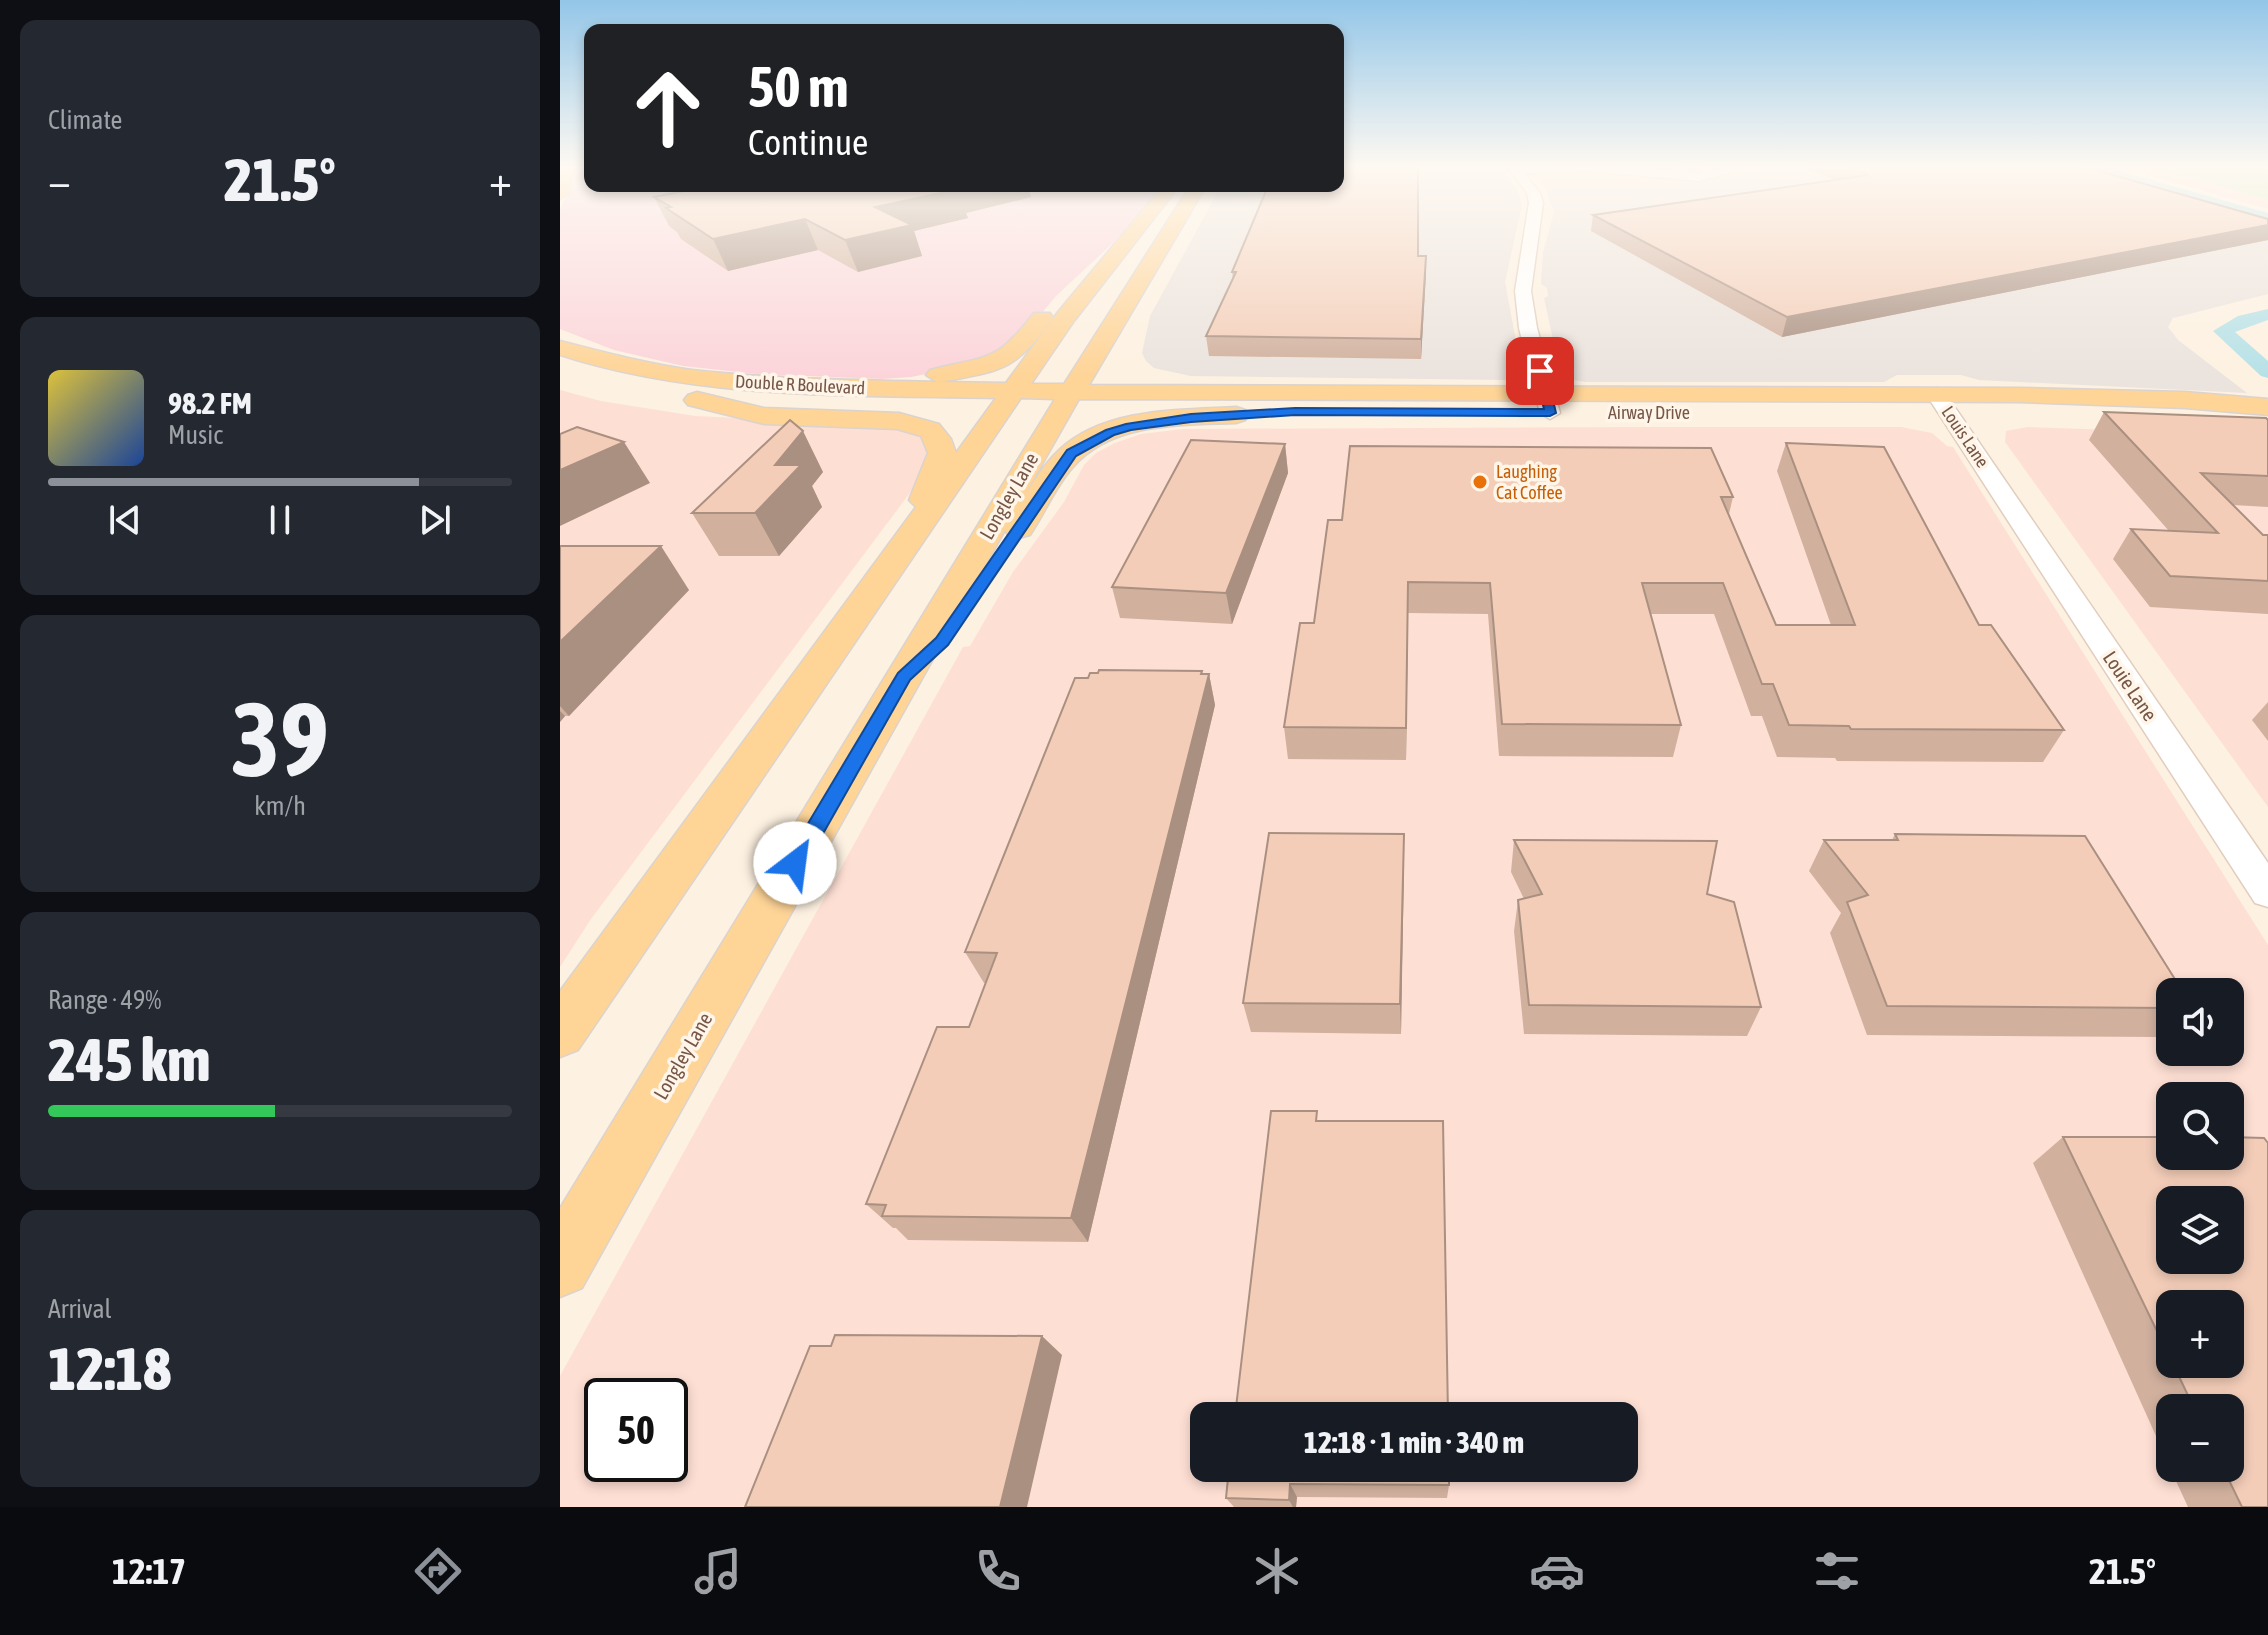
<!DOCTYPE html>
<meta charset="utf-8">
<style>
:root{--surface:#171b24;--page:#242831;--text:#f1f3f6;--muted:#9ea1a6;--line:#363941;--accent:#8c9099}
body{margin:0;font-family:"Asap Condensed",sans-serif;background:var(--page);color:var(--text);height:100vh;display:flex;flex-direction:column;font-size:30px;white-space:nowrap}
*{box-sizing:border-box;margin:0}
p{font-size:26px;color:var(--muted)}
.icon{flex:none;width:44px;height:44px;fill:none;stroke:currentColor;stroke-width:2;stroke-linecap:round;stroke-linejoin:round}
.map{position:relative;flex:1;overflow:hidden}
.side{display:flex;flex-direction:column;gap:20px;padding:20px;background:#0d0f14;width:560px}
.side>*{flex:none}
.guide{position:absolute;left:24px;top:24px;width:760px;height:168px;border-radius:16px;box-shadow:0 4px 12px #0003;background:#202124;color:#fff;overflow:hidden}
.controls{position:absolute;left:1596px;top:978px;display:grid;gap:16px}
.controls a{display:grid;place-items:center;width:88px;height:88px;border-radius:16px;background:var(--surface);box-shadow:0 4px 12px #0003;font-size:40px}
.speed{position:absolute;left:24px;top:1378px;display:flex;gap:16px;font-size:40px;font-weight:700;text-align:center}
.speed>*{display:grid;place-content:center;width:104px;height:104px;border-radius:50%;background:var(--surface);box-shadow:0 4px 12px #0003;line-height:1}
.speed .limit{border:4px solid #111;border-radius:12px;background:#fff;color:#111}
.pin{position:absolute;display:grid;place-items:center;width:68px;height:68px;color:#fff;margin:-34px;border-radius:16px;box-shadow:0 4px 12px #0006}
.me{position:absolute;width:88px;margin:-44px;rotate:30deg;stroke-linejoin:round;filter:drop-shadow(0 0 6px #0008)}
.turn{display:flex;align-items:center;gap:28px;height:168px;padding:0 32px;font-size:36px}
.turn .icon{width:104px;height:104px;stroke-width:2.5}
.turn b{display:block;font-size:56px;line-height:68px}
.big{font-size:60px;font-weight:800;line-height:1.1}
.side .tile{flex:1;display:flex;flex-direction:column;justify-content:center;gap:12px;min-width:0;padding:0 28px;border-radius:16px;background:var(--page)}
.side .dial{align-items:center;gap:0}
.dial b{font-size:104px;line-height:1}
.song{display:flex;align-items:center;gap:24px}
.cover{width:96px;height:96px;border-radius:12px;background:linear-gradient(135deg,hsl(50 70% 55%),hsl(220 70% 35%))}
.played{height:8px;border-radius:4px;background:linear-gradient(90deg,var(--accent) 80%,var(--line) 80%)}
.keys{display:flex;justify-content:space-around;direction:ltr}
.heat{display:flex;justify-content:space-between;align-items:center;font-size:44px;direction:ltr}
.charge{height:12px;border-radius:6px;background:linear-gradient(90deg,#34c759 49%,var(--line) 0)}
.trip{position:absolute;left:630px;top:1402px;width:448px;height:80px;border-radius:16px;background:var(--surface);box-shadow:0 4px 12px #0003;font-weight:800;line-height:80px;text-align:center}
.menu{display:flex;height:128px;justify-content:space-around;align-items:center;background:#090b0e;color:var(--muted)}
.menu .icon{width:56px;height:56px}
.menu .selected{color:var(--accent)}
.menu b{font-size:36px;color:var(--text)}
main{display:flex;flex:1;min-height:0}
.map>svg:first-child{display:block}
.residential{fill:#f5e2cf}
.commercial{fill:#fedfd4;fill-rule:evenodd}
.industrial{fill:#ebe3dd}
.medical{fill:#fbd4da}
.green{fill:#d2ebbf}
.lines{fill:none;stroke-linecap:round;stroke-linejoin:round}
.canal{fill:#b5e1e7;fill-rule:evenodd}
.minor-casing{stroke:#e1cdbd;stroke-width:3}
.major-casing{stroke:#dbd3cf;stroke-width:3}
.minor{fill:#fff;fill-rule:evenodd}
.major{fill:#fed497;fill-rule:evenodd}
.wall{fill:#d1b09e;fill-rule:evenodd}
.shaded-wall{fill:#aa9081}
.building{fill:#f3cdb8;stroke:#aa9081;stroke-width:2;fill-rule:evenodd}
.route{fill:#1a73e8;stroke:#114b97;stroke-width:2}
.food-dot{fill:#e8710a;stroke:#fff5e8;stroke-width:3}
.labels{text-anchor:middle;stroke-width:7;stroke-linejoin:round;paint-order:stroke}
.far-street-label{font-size:18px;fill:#755647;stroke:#fff5e8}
.far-food-label{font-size:18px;fill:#c56008;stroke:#fff5e8;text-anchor:start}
.street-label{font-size:20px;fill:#755647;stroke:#fff5e8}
</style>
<main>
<section class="side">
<div class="tile"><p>Climate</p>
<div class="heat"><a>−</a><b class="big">21.5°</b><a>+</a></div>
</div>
<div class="tile">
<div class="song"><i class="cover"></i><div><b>98.2 FM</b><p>Music</p></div></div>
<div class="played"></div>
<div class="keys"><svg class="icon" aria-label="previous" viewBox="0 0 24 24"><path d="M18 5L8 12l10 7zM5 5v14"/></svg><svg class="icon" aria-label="pause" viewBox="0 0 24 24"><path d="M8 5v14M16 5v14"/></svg><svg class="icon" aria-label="next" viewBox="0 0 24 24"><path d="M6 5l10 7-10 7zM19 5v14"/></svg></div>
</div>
<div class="tile dial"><b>39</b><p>km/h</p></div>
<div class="tile"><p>Range · 49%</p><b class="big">245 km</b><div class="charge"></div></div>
<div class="tile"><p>Arrival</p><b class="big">12:18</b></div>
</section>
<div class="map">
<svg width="1708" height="1507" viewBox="0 0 1708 1507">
<rect width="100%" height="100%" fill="#fdf1e1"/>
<path class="residential" d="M961,167H1203L1212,171L1095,187H985Z"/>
<g class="commercial">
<path d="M1559,167H1708V209Z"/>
<path d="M0,390L41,401L135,416L328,425L359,434L368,440L370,466L31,919L0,967Z"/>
<path d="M1092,427H1341L1372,433L1387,446L1393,447L1708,945V1507H0V1376L403,647L410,646L453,572L504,502L524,465L536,453L555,443L581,434L623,429ZM1610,992H1670V1052H1610ZM1610,1096H1670V1156H1610ZM1610,1200H1670V1260H1610ZM1610,1304H1670V1364H1610ZM42,1396H110V1464H42ZM1610,1408H1670V1468H1610ZM644,1416H1064V1468H644Z"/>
<path d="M1468,427L1708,435V807L1445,442L1446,431Z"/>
</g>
<g class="industrial">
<path d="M778,167H942L947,173L945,174L957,189L962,205L945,282L962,374L960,377L944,380L631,376L594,368L586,361L582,353L590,316L661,186H778Z"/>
<path d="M1203,167H1514L1708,222V294L1613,318L1608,327L1618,340L1687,393L1419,380L1401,375H1337L1324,382H1025L1008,379L1000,371L984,298L988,296L987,288L981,284L983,253L994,212L985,187H1095L1210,171Z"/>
</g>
<path class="medical" d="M21,167H30V186H602L554,242L496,296L458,342L408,366L351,377L322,379L197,374L123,366L54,350L0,329V209Z"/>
<path class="green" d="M1589,167H1708V200Z"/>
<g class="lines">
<g class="canal">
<path d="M1524,167H1545L1708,213V222Z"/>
<path d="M1708,309V320L1675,332L1708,361V378L1701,376L1653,331L1678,316Z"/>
</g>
<g class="minor-casing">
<g id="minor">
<path d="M948,167H1064L1138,173L1171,167L1174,172L1138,181L1028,171L964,173L980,193L983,203L971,291L977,328L1000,413L990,419L980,413L959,328L955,291L969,203L967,193Z"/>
<path d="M1376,388L1383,390L1708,863V907L1695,903L1366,394Z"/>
</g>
</g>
<g class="major-casing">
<g id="major">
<path d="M0,167H15L8,194L0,199Z"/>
<path d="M603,186H619L514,321L471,384H504L630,186H646L529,385L1459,388L1625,392L1708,399V415L1625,408L1459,402L519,399L456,510C468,490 481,467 499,450C544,408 618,410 676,407L685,410L689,415L685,420L676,423C621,425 552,422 513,467C495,487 485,513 470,535L459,538L448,535L445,530L22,1288L0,1297V1208L495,399L461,398L18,1050L0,1057V991L356,507L349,500L368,453L361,436L337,429L204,424L128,405L124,400L128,395L137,392L204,408L339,413L379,424L391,439L396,453L436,398C291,395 139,400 0,355V341C44,352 87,364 132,370C213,379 295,380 377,382L366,375L370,370C428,355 435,364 474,313H490L493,318C456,371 441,371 380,382L446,383L498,312Z"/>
</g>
</g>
<use href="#minor" class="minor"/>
<use href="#major" class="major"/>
</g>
<g class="wall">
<path d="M1105,167H1152L1138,170Z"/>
<path d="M1241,167H1525L1708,219V240L1222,337L1031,231L1033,215L1276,180Z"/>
<path d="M94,197H471L406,213L408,218L354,231L362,256L298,272L258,250L168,271L121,239L117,232L109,226Z"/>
<path d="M858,256H866L861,359L649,356L646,336L673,280L672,272Z"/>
<path d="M1544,412L1708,420V507L1673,505L1703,535H1708V614L1590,607L1553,559L1571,529L1609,531L1529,440Z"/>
<path d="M1226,443L1419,625L1504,730L1483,762L1277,761L1275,758L1217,757L1202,716H1191L1154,614H1090L1121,725L1113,757L939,756L928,614L848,613L846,760L728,759L724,727L782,520L790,446L1173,497L1169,514L1216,625H1271L1217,471Z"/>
<path d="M725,444L728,473L672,624L560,618L552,587Z"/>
<path d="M263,472L252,486L262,507L219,556H159L132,513Z"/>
<path d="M0,546L129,590L9,716H5L0,722Z"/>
<path d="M642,671V674H649L655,705L528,1242L348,1240L336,1228H333L306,1204L409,1027L426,983H424L405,952L528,678Z"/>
<path d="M1708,702V741L1692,720Z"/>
<path d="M844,834L841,1034L691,1032L683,1003Z"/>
<path d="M1335,834L1610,992V1029L1600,1037L1307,1035L1270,933L1281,913L1249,871L1264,840H1332Z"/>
<path d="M954,840L1147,894L1201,1007L1187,1036L964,1034L954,931L958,900L964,899L951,872Z"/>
<path d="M1503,1137H1610V1156H1670V1137L1704,1138L1708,1143V1507H1628L1610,1468H1670V1408H1610V1467L1473,1163ZM1610,1200H1670V1260H1610ZM1610,1304H1670V1364H1610Z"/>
<path d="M669,1468L889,1485L887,1498L737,1497L736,1507H674L666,1498Z"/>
</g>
<g class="shaded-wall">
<path d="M391,186H468L471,197L406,213L408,218L354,231L362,256L298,272L285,240L315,207Z"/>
<path d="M245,219L258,250L168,271L153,239Z"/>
<path d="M1708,225V240L1222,337L1227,317Z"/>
<path d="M866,256V274L861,359V339Z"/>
<path d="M243,431L263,472L252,486L262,507L219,556L195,513L215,465Z"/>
<path d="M64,442L90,483L0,526V470Z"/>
<path d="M725,444L728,473L672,624L666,593Z"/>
<path d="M101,546L129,590L9,716L0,706V642Z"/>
<path d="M848,582V613L846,760V728Z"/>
<path d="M642,671L645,688L649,674L655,705L528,1242L511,1218Z"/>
<path d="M0,711L5,716L0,722Z"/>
<path d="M844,834V866L841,1034L840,1004Z"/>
<path d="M482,1336L502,1355L467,1507H440Z"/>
<path d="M730,1484L737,1497L736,1507H733L729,1500Z"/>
</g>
<g class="building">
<path d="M778,167H858V256H866L861,339L646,336L676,272H672L708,186H778Z"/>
<path d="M1287,167H1525L1708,219V225L1227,317L1033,215L1309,175Z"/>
<path d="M150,186H392L399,189L315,207L352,225L285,240L245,219L153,239L106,208L111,207L94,197Z"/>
<path d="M1544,412L1706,418L1708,420V476L1641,473L1703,535H1708V581L1610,576L1571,529L1658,533Z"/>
<path d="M230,420L243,431L215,465H241L195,513H132Z"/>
<path d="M17,427L64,442L0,470V434Z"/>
<path d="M631,440L725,444L666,593L552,587Z"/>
<path d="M1226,443L1324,447L1419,625H1431L1504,730L1291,729L1289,726L1229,725L1213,684H1202L1163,583H1082L1121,725L942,724L930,583L848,582L846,728L724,727L740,623H754L768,520H782L790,446L1151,448L1173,497H1161L1216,625H1295Z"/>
<path d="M0,546H101L0,642Z"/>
<path d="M539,670L642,671L641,674H649L511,1218L322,1216L326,1205L306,1204L377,1027H409L437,953L405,952L515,678H528L530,673H538Z"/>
<path d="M709,833L844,834L840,1004L683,1003Z"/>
<path d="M1335,834L1525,836L1623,992H1610V1008L1327,1006L1287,902L1308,895L1264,840H1338Z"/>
<path d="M954,840L1157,841L1147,894L1174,902L1201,1007L969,1005L958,900L982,894Z"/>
<path d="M711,1111H757L756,1121H883L888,1416H675Z"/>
<path d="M1503,1137H1610V1156H1670V1137L1704,1138L1708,1143V1507H1682L1663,1468H1670V1408H1634L1613,1364H1670V1304H1610V1358ZM1610,1200H1670V1260H1610Z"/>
<path d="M275,1335L482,1336L440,1507H185L250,1346H271Z"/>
<path d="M669,1468H889V1485L730,1484L729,1500L666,1498Z"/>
</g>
<linearGradient id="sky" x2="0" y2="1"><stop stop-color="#93c6e8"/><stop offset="0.44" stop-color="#fef9f2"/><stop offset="1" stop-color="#fef9f2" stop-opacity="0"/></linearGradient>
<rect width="1708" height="378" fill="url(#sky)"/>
<path class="route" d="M980,368L986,371L996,413L990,416L735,415L631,422L571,430L554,435L516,456L388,645L350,680L243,869H228L225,863L228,857L338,673L376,638L507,450L546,430L566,424L631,414L735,408L984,409L975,371Z"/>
<circle class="food-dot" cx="920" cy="482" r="8"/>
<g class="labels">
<g class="far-street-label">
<text transform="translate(240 385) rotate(3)" y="6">Double R Boulevard</text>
<text x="1089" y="419">Airway Drive</text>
<text transform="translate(1405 437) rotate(56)" y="6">Louis Lane</text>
</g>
<g class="far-food-label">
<text x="936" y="478">Laughing<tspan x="936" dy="21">Cat Coffee</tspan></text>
</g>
<g class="street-label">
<text transform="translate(449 496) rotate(-60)" y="7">Longley Lane</text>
<text transform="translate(1570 686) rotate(56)" y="7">Louie Lane</text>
<text transform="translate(123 1056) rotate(-60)" y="7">Longley Lane</text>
</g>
</g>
</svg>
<div class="controls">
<a><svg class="icon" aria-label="sound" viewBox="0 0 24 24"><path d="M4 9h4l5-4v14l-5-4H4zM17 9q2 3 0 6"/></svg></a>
<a><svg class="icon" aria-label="search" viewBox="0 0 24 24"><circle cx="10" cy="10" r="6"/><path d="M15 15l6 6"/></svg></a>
<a><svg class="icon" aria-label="layers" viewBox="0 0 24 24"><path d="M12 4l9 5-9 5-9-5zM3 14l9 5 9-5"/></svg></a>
<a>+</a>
<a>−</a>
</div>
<div class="speed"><div class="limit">50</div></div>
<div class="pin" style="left:980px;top:371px;background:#d93025"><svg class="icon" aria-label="arrive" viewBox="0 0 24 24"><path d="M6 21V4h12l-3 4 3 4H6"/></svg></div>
<svg class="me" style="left:235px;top:863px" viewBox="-20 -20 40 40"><circle r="19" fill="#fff"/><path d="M0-13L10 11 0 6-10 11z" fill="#1a73e8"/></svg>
<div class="trip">12:18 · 1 min · 340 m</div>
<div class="guide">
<div class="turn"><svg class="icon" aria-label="ahead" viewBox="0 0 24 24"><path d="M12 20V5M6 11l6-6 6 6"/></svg><div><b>50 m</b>Continue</div></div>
</div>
</div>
</main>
<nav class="menu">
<b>12:17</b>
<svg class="icon selected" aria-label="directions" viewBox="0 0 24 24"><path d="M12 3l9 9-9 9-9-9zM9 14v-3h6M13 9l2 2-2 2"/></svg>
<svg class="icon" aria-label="music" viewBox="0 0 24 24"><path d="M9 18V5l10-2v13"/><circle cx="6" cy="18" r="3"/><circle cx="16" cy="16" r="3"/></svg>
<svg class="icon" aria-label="phone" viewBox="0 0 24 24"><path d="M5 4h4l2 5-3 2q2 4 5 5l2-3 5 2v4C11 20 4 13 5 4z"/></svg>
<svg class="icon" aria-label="climate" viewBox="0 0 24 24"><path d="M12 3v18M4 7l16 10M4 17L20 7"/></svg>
<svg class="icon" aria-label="car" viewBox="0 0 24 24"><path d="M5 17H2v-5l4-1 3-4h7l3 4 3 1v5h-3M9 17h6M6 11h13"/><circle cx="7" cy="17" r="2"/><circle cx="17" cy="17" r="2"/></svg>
<svg class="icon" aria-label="filters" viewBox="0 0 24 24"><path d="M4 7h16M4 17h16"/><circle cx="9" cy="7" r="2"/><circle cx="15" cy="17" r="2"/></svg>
<b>21.5°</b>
</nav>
